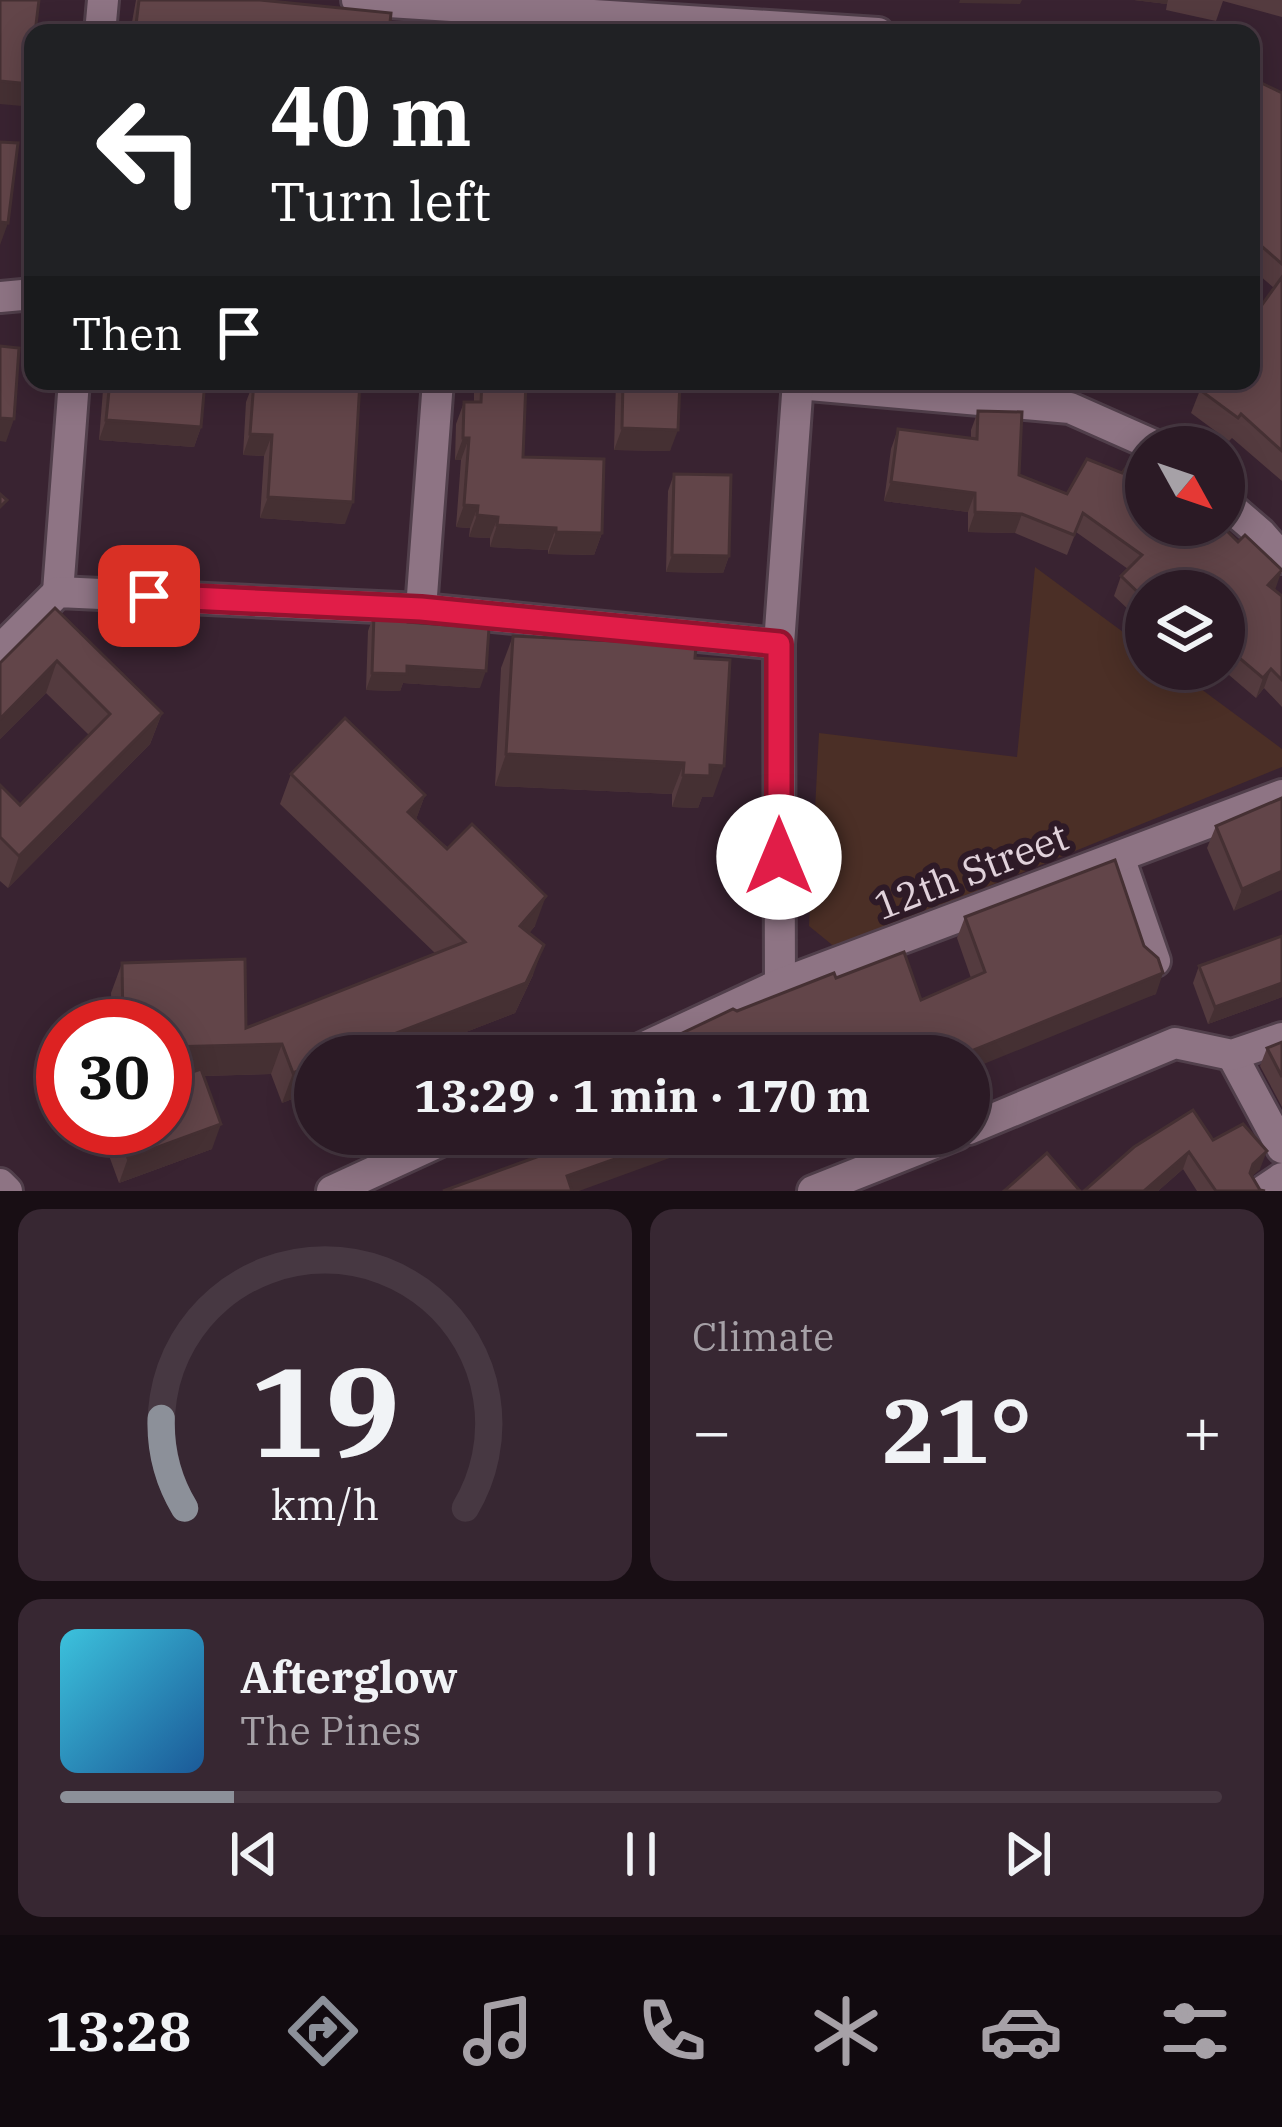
<!DOCTYPE html>
<meta charset="utf-8">
<style>
:root{--surface:#2b1a25;--page:#372732;--text:#f1f3f6;--muted:#a6a1a7;--line:#473842;--accent:#8c9099}
body{margin:0;font-family:"IBM Plex Serif",serif;background:var(--page);color:var(--text);height:100vh;display:flex;flex-direction:column;font-size:45px;white-space:nowrap}
*{box-sizing:border-box;margin:0}
p{font-size:39px;color:var(--muted)}
.icon{flex:none;width:66px;height:66px;fill:none;stroke:currentColor;stroke-width:2;stroke-linecap:round;stroke-linejoin:round}
.map{position:relative;height:1191px;overflow:hidden}
.drawer{display:flex;flex-direction:column;gap:18px;padding:18px;background:#180e14;flex:1}
.drawer>*{flex:none}
.hud{position:absolute;left:24px;top:24px;width:1236px;height:366px;border-radius:24px;box-shadow:0 6px 30px #0003,0 0 0 3px var(--line);background:#202124;color:#fff;overflow:hidden}
.needle{width:78px;rotate:130deg}
.fabs{position:absolute;left:1125px;top:426px;display:grid;gap:24px}
.fabs a{display:grid;place-items:center;width:120px;height:120px;border-radius:50%;background:var(--surface);box-shadow:0 6px 30px #0003,0 0 0 3px var(--line);font-size:60px}
.speed{position:absolute;left:36px;top:999px;display:flex;gap:24px;font-size:60px;font-weight:700;text-align:center}
.speed>*{display:grid;place-content:center;width:156px;height:156px;border-radius:50%;background:var(--surface);box-shadow:0 6px 30px #0003,0 0 0 3px var(--line);line-height:1}
.speed .limit{border:18px solid #d22;background:#fff;color:#111}
.pin{position:absolute;display:grid;place-items:center;width:102px;height:102px;color:#fff;margin:-51px;border-radius:24px;box-shadow:0 6px 18px #0006}
.me{position:absolute;width:132px;margin:-66px;rotate:0deg;stroke-linejoin:round;filter:drop-shadow(0 0 9px #0008)}
.turn{display:flex;align-items:center;gap:42px;height:252px;padding:0 48px;font-size:54px}
.turn .icon{width:156px;height:156px;stroke-width:2.5}
.turn b{display:block;font-size:84px;line-height:102px}
.then{display:flex;align-items:center;height:114px;padding:0 48px;background:#0003;gap:24px;font-size:45px}
.big{font-size:90px;font-weight:800;line-height:1.1}
.drawer .tile{flex:1;display:flex;flex-direction:column;justify-content:center;gap:18px;min-width:0;padding:0 42px;border-radius:24px;background:var(--page)}
.drawer .dial{align-items:center;gap:0}
.dial svg{height:312px;overflow:visible;fill:none;stroke:var(--line);stroke-width:7;stroke-linecap:round;text-anchor:middle}
.dial text{fill:var(--text);stroke:none}
.song{display:flex;align-items:center;gap:36px}
.cover{width:144px;height:144px;border-radius:18px;background:linear-gradient(135deg,hsl(190 70% 55%),hsl(210 70% 35%))}
.played{height:12px;border-radius:6px;background:linear-gradient(90deg,var(--accent) 15%,var(--line) 15%)}
.keys{display:flex;justify-content:space-around;direction:ltr}
.heat{display:flex;justify-content:space-between;align-items:center;font-size:66px;direction:ltr}
.drawer .tiles{flex:1;display:grid;gap:18px;grid-template-columns:1fr 1fr}
.tile:last-child{grid-column:span 2}
.trip{position:absolute;left:294px;top:1035px;width:696px;height:120px;border-radius:60px;background:var(--surface);box-shadow:0 6px 30px #0003,0 0 0 3px var(--line);font-weight:800;line-height:120px;text-align:center}
.dock{display:flex;height:192px;justify-content:space-around;align-items:center;background:#110a0f;color:var(--muted)}
.dock .icon{width:84px;height:84px}
.dock .on{color:var(--accent)}
.dock b{font-size:54px;color:var(--text)}
.map>svg:first-child{display:block}
.green{fill:#4b2f26}
.lines{fill:none;stroke-linecap:round;stroke-linejoin:round}
.minor-casing{stroke:#513f4b;stroke-width:36}
.minor{stroke:#8e7484;stroke-width:30}
.wall{fill:#543b3f}
.shaded-wall{fill:#453033}
.building{fill:#624549;stroke:#453033;stroke-width:3}
.route-casing{stroke:#92132f;stroke-width:30}
.route{stroke:#e11d48;stroke-width:21}
.labels{text-anchor:middle;stroke-width:12;stroke-linejoin:round;paint-order:stroke}
.street-label{font-size:39px;fill:#e1d2db;stroke:#2e1a27}
</style>
<div class="map">
<svg width="1282" height="1191" viewBox="0 0 1282 1191">
<rect width="100%" height="100%" fill="#392331"/>
<path class="green" d="M1035,567L1146,649V669H1174L1282,749V767L836,948L809,926L819,733L1017,757Z"/>
<g class="lines">
<g class="minor-casing">
<g id="minor">
<path d="M357,0L878,33"/>
<path d="M100,33L103,0"/>
<path d="M0,297L33,294"/>
<path d="M798,384L1070,408L1158,447"/>
<path d="M1224,502L1260,533L1282,558"/>
<path d="M58,592L74,381"/>
<path d="M421,609L438,381"/>
<path d="M0,650L58,592L421,609L779,644"/>
<path d="M1119,857L1155,961"/>
<path d="M780,984L779,644L798,381"/>
<path d="M1232,1055L1282,1148"/>
<path d="M625,1056L780,984L1282,795"/>
<path d="M969,1129L1175,1043L1232,1055L1282,1038"/>
<path d="M0,1184L7,1191"/>
<path d="M332,1191L456,1134"/>
<path d="M813,1191L957,1134"/>
<path d="M1263,1191L1282,1178"/>
</g>
</g>
<use href="#minor" class="minor"/>
</g>
<g class="wall">
<path d="M136,0H260L389,33H130Z"/>
<path d="M1134,0H1282V17L1223,1L1216,21L1166,10L1167,4Z"/>
<path d="M1251,78L1282,93V481L1232,438L1229,441L1191,413L1200,390L1274,288L1251,268Z"/>
<path d="M107,381H205L201,427L194,447L99,440L103,390Z"/>
<path d="M254,381L345,524L260,518L264,456L243,455L246,402Z"/>
<path d="M474,381H526L523,457L602,533L594,555L548,554V550L490,547V538L469,537L470,528L456,527L461,460H455L456,424L464,402H474Z"/>
<path d="M616,381H680L670,451L614,450Z"/>
<path d="M1150,381H1188L1183,393Z"/>
<path d="M978,411L1019,475L1275,590L1282,596V707L1264,688L1256,698L1222,669L1224,591H1146L1145,625L1114,596L1121,576L1128,569L1076,532L1067,555L1015,533L968,532V512L884,501L891,449L898,429L971,438V430Z"/>
<path d="M674,474L729,556L723,573L666,572L668,491Z"/>
<path d="M55,608L162,713L150,744L8,888L0,881V785L20,805L89,735L46,693L0,739V663Z"/>
<path d="M374,614L408,622L480,688L403,683L400,691L366,690L368,631Z"/>
<path d="M513,636L695,658L713,797H702L698,808L672,807V794L495,786L501,668Z"/>
<path d="M291,774L425,795L416,819L535,926L529,933L533,975L515,1013L404,1056H315V1090L282,1103L271,1074L203,1076L212,1149L119,1183L99,1128H165L179,1076L165,1026H112L111,993L122,963L246,1028L435,953L280,804Z"/>
<path d="M1282,798L1234,911L1207,848L1216,826Z"/>
<path d="M965,917L1156,994L969,1056H647L652,1054L655,1046L737,1011L836,978L921,1000L971,978L957,938Z"/>
<path d="M1282,936V997L1208,1024L1193,983L1199,966Z"/>
<path d="M1282,1042V1107L1260,1066L1267,1048Z"/>
<path d="M1213,1140L1260,1169L1252,1176L1260,1190L1265,1191H1197L1183,1169L1158,1191H1084Z"/>
</g>
<g class="shaded-wall">
<path d="M960,0H1022L1020,4L959,3Z"/>
<path d="M1134,0H1168L1167,4Z"/>
<path d="M0,81L30,84L22,106L0,104Z"/>
<path d="M0,222L8,223L0,245Z"/>
<path d="M0,418L14,419L6,442L0,441Z"/>
<path d="M106,420L201,427L194,447L99,440Z"/>
<path d="M622,428L678,430L670,451L614,450Z"/>
<path d="M250,434L272,435L264,456L243,455Z"/>
<path d="M463,438H469L461,460H455Z"/>
<path d="M891,482L975,493L968,512L884,501Z"/>
<path d="M268,497L353,502L345,524L260,518Z"/>
<path d="M464,505L478,506L470,528L456,527Z"/>
<path d="M975,512L1022,514L1015,533L968,532Z"/>
<path d="M477,515L498,517L490,538L469,537Z"/>
<path d="M497,525L556,528L548,550L490,547Z"/>
<path d="M556,532L602,533L594,555L548,554Z"/>
<path d="M672,555L729,556L723,573L666,572Z"/>
<path d="M1282,570L1275,590L1268,585Z"/>
<path d="M57,661L46,693L0,739V719Z"/>
<path d="M407,666L486,671L480,688L403,683L400,691L366,690L372,673Z"/>
<path d="M1271,669L1264,688L1256,698L1263,678Z"/>
<path d="M162,713L150,744L8,888L19,856Z"/>
<path d="M506,754L684,763L672,794L495,786Z"/>
<path d="M710,765L724,766L713,797H702L698,808L672,807L683,775Z"/>
<path d="M425,795L414,825L408,812Z"/>
<path d="M1282,871V890L1234,911L1242,889Z"/>
<path d="M546,896L535,926L510,957L520,926Z"/>
<path d="M544,945L533,975L515,1013L404,1056H337Z"/>
<path d="M1163,973L1156,994L969,1070V1056H959Z"/>
<path d="M1282,983V997L1208,1024L1215,1007Z"/>
<path d="M282,1044L271,1074L165,1077V1047Z"/>
<path d="M315,1064V1090L282,1103L293,1073Z"/>
<path d="M221,1124L212,1149L119,1183L128,1158Z"/>
<path d="M683,1135L675,1156L579,1191H562L567,1176Z"/>
<path d="M1267,1151L1260,1169L1246,1182L1253,1164Z"/>
<path d="M1189,1152L1183,1169L1158,1191H1144Z"/>
</g>
<g class="building">
<path d="M0,0H39L35,33H33L30,84L0,81Z"/>
<path d="M139,0H260L391,13L389,33H135Z"/>
<path d="M497,24L645,32V25L711,33H496Z"/>
<path d="M1251,78L1282,93V264L1251,237Z"/>
<path d="M0,142L18,143L8,223L0,222Z"/>
<path d="M1282,277V451L1241,414L1238,418L1200,390L1206,381H1251V320Z"/>
<path d="M0,346L19,348L14,419L0,418Z"/>
<path d="M110,381H205L201,427L106,420Z"/>
<path d="M254,381H360L353,502L268,497L272,435L250,434Z"/>
<path d="M482,381H526L523,457L604,459L602,533L556,532V528L497,525L498,517L477,515L478,506L464,505L469,438H463L464,402H481Z"/>
<path d="M623,381H680L678,430L622,428Z"/>
<path d="M978,411L1022,412L1019,475L1067,494L1087,459L1122,473L1136,453L1146,460V525H1221L1238,542L1245,535L1282,570L1268,585L1282,596V680L1271,669L1263,678L1224,645V591H1146V600L1121,576L1142,555L1083,513L1074,535L1022,514L975,512V493L891,482L898,429L977,439Z"/>
<path d="M674,474L731,475L729,556L672,555Z"/>
<path d="M0,494L7,500L0,507Z"/>
<path d="M55,608L162,713L19,856L0,837V785L20,805L110,714L57,661L0,719V663Z"/>
<path d="M374,614L408,615V622L489,628L486,671L407,666V674L372,673Z"/>
<path d="M513,636L696,645L695,658L730,660L724,766L710,765V776L683,775L684,763L506,754Z"/>
<path d="M345,718L425,795L408,812L447,849L472,824L546,896L520,926L544,945L526,983L337,1056H315V1064L293,1073L282,1044L165,1047V1026H123L122,963L245,959L246,1028L465,942L291,774Z"/>
<path d="M1282,798V871L1242,889L1216,826Z"/>
<path d="M1115,860L1144,946L1158,958L1163,973L959,1056H783L781,1051L777,1049L760,1056H647L657,1052L655,1046L733,1009L737,1011L834,973L836,978L904,952L921,1000L985,972L965,917Z"/>
<path d="M1282,936V983L1215,1007L1199,966Z"/>
<path d="M1282,1042V1077L1267,1048Z"/>
<path d="M201,1069L221,1124L128,1158L117,1128H165V1081Z"/>
<path d="M1193,1110L1213,1140L1243,1124L1267,1151L1253,1164L1250,1173L1260,1190L1265,1191H1216L1189,1152L1144,1191H1084L1134,1147Z"/>
<path d="M600,1134L683,1135L567,1176L572,1191H443Z"/>
<path d="M1047,1153L1080,1191H1004Z"/>
</g>
<g class="lines">
<g class="route-casing">
<path id="route" d="M149,596L421,609L779,644V857"/>
</g>
<use href="#route" class="route"/>
</g>
<g class="labels">
<g class="street-label">
<text transform="translate(971 871) rotate(-21)" y="14">12th Street</text>
</g>
</g>
</svg>
<div class="fabs">
<a><svg class="needle" viewBox="-14 -14 28 28"><path d="M0-13l5 13h-10z" fill="#e53935"/><path d="M0 13l5-13h-10z" fill="#a6a1a7"/></svg></a>
<a><svg class="icon" aria-label="layers" viewBox="0 0 24 24"><path d="M12 4l9 5-9 5-9-5zM3 14l9 5 9-5"/></svg></a>
</div>
<div class="speed"><div class="limit">30</div></div>
<div class="pin" style="left:149px;top:596px;background:#d93025"><svg class="icon" aria-label="arrive" viewBox="0 0 24 24"><path d="M6 21V4h12l-3 4 3 4H6"/></svg></div>
<svg class="me" style="left:779px;top:857px" viewBox="-20 -20 40 40"><circle r="19" fill="#fff"/><path d="M0-13L10 11 0 6-10 11z" fill="#e11d48"/></svg>
<div class="trip">13:29 · 1 min · 170 m</div>
<div class="hud">
<div class="turn"><svg class="icon" aria-label="left" viewBox="0 0 24 24"><path d="M17 20v-9H6M10 6l-5 5 5 5"/></svg><div><b>40 m</b>Turn left</div></div>
<div class="then">Then<svg class="icon" aria-label="arrive" viewBox="0 0 24 24"><path d="M6 21V4h12l-3 4 3 4H6"/></svg></div>
</div>
</div>
<section class="drawer">
<div class="tiles">
<div class="tile dial"><svg viewBox="0 0 100 80">
<path d="M14 69A42 42 0 1 1 86 69"/>
<path d="M14 69A42 42 0 0 1 8 46" stroke="#8c9099"/>
<text x="50" y="56" font-size="32" font-weight="700">19</text>
<text x="50" y="72" font-size="11">km/h</text>
</svg></div>
<div class="tile"><p>Climate</p>
<div class="heat"><a>−</a><b class="big">21°</b><a>+</a></div>
</div>
<div class="tile">
<div class="song"><i class="cover"></i><div><b>Afterglow</b><p>The Pines</p></div></div>
<div class="played"></div>
<div class="keys"><svg class="icon" aria-label="previous" viewBox="0 0 24 24"><path d="M18 5L8 12l10 7zM5 5v14"/></svg><svg class="icon" aria-label="pause" viewBox="0 0 24 24"><path d="M8 5v14M16 5v14"/></svg><svg class="icon" aria-label="next" viewBox="0 0 24 24"><path d="M6 5l10 7-10 7zM19 5v14"/></svg></div>
</div>
</div>
</section>
<nav class="dock">
<b>13:28</b>
<svg class="icon on" aria-label="directions" viewBox="0 0 24 24"><path d="M12 3l9 9-9 9-9-9zM9 14v-3h6M13 9l2 2-2 2"/></svg>
<svg class="icon" aria-label="music" viewBox="0 0 24 24"><path d="M9 18V5l10-2v13"/><circle cx="6" cy="18" r="3"/><circle cx="16" cy="16" r="3"/></svg>
<svg class="icon" aria-label="phone" viewBox="0 0 24 24"><path d="M5 4h4l2 5-3 2q2 4 5 5l2-3 5 2v4C11 20 4 13 5 4z"/></svg>
<svg class="icon" aria-label="climate" viewBox="0 0 24 24"><path d="M12 3v18M4 7l16 10M4 17L20 7"/></svg>
<svg class="icon" aria-label="car" viewBox="0 0 24 24"><path d="M5 17H2v-5l4-1 3-4h7l3 4 3 1v5h-3M9 17h6M6 11h13"/><circle cx="7" cy="17" r="2"/><circle cx="17" cy="17" r="2"/></svg>
<svg class="icon" aria-label="filters" viewBox="0 0 24 24"><path d="M4 7h16M4 17h16"/><circle cx="9" cy="7" r="2"/><circle cx="15" cy="17" r="2"/></svg>
</nav>
